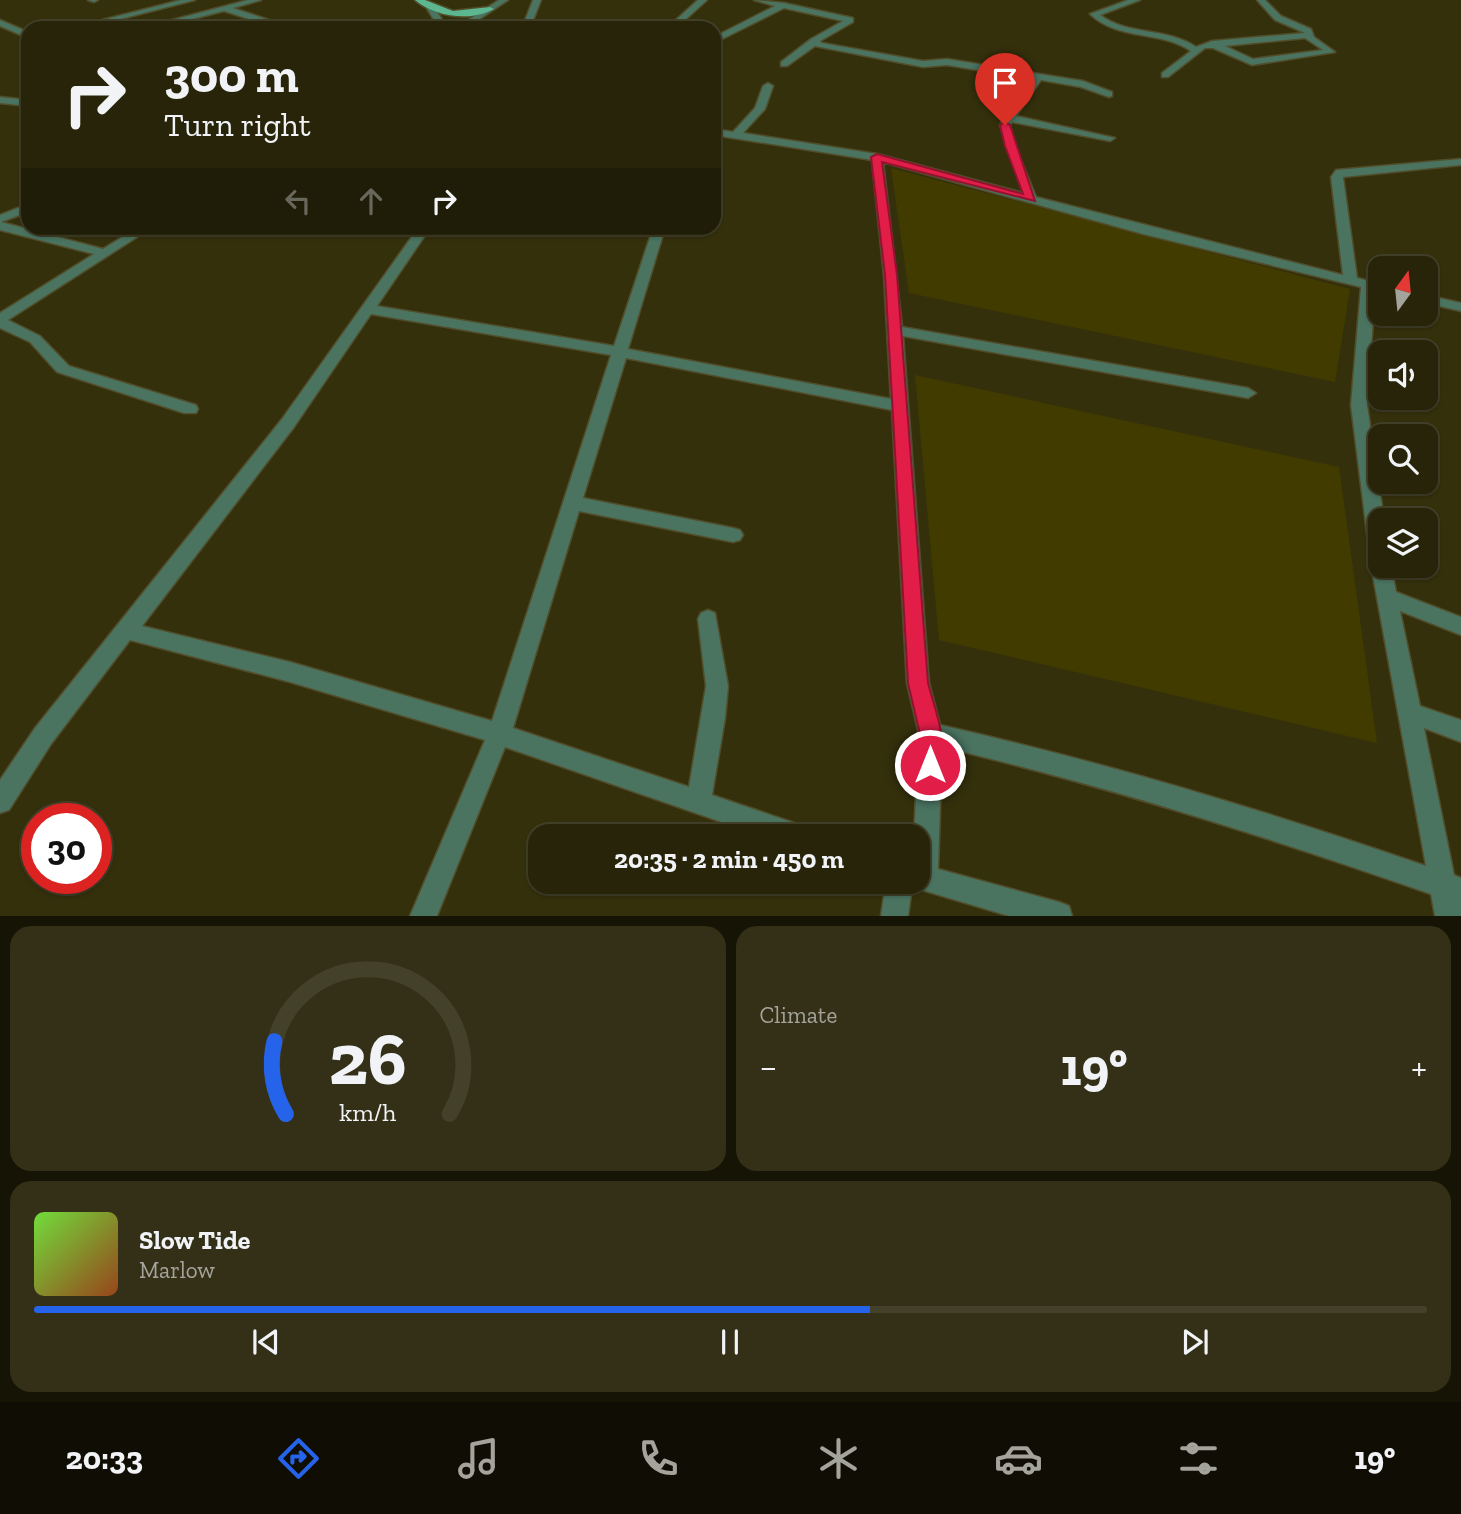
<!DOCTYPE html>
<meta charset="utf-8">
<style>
:root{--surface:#272409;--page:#333017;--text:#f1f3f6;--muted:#a4a49c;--line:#43412a;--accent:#2563eb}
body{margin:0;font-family:"Zilla Slab",serif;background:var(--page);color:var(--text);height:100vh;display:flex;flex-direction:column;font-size:26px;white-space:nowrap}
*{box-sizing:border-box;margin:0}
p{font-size:23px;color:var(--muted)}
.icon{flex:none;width:38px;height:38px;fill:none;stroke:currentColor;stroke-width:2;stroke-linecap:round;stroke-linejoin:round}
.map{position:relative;height:916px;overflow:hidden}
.details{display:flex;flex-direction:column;gap:10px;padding:10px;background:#151405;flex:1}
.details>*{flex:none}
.guide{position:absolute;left:21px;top:21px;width:700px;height:214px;border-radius:21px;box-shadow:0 2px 5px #0004,0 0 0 2px var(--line);background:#272409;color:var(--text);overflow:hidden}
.needle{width:46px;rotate:15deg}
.controls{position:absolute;left:1368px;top:256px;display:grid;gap:14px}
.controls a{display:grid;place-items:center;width:70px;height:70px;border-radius:14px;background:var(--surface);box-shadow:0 2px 5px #0004,0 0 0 2px var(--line);font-size:35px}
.speed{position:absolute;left:21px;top:803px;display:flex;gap:14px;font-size:35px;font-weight:700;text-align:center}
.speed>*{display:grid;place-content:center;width:91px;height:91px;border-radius:50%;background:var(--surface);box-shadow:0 2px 5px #0004,0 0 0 2px var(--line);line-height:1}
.speed .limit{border:10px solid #d22;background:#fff;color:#111}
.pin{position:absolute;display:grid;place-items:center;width:60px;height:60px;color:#fff;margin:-72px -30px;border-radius:50% 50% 50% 0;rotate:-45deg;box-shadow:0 0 7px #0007}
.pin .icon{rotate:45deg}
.me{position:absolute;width:77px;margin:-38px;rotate:0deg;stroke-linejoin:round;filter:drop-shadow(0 0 5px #0008)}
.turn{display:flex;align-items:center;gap:24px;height:147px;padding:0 28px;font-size:32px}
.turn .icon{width:91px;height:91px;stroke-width:2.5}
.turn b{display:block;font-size:49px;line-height:60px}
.lanes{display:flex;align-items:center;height:66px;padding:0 28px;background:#0003;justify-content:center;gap:35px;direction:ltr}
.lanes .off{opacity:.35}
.big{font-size:52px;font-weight:700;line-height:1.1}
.details .widget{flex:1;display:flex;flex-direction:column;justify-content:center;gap:10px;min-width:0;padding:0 24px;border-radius:21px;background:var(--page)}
.details .dial{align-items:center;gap:0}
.dial svg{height:182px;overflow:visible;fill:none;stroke:var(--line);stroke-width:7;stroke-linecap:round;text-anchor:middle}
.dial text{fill:var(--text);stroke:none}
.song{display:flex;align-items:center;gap:21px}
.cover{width:84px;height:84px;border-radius:10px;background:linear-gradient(135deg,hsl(100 70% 55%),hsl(20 70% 35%))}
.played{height:7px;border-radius:4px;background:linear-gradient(90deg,var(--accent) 60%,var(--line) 60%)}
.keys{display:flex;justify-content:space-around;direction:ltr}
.heat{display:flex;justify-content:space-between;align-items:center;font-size:38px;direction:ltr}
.details .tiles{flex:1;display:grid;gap:10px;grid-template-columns:1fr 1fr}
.widget:last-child{grid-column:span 2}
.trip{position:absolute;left:528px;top:824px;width:402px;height:70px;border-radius:21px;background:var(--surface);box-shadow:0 2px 5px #0004,0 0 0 2px var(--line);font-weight:700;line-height:70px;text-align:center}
.menu{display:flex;height:112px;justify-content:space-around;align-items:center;background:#100e04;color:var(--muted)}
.menu .icon{width:49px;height:49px}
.menu .active{color:var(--accent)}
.menu b{font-size:32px;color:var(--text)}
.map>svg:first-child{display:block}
.green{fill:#413b00}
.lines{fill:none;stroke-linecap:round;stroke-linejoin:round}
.minor-casing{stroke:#514d2a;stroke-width:3}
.major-casing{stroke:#514d2a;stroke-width:3}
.minor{fill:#4a7360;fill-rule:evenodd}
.major{fill:#5cb68f;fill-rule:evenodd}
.route{fill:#e11d48;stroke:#92132f;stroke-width:2}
</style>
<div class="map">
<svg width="1461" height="916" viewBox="0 0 1461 916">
<rect width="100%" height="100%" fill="#34300c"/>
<g class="green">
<path d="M891,168L1350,289L1335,382L909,293Z"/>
<path d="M915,375L1339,467L1377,743L939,640Z"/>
</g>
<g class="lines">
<g class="minor-casing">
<g id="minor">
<path d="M88,0H98L94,2Z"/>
<path d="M181,0H195L85,28H71Z"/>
<path d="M248,0H261L233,8L275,22V26L261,28L265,24L224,11L156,28H142Z"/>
<path d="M499,0H508L466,28H456Z"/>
<path d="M533,0H541L530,28H522Z"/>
<path d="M698,0H707L676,28H667Z"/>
<path d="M754,0L784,3L853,18V22L820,41L822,43L923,61L947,59L1083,81L1112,92V96L1109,97L1081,87L1041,80L1016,116L1115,138L1110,141L1012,122L1010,125L1015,146L1036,197L1343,275L1331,177L1336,170L1461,159V165L1343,177L1357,278L1381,284V292L1375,291L1367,405L1384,520H1381V565H1391L1396,592L1461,617V635L1400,611L1420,706L1461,720V742L1424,728L1454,875L1461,878V916H1435L1431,894C1271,838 1108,786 942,747L938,869L1059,902L1069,906L1072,916H1009L912,887L908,916H881L886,882H919V836H914L919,734L907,683L892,410L626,358L583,498L733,528L740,530L743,535L740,540L733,542L579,511L513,728L689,787L706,686L698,619L701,613L708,610L715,613L728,686L725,718L712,795L806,827L810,836H762L505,747L437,916H410L485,740L290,682L130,640L51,744L9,810L0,813V780L35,728L282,419L418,228H430L377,306L614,346L653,228H665L628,349L891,399L884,275L872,160L714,135V129L733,132L755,108L763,86L768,83L773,86L765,109L743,133L877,154L1023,193L1000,125L1032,79L947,65L923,67L815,46L787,66H781V62L811,39L843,21L784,8L714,43V37L775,6ZM883,162L1143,234L1361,287L1351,405L1371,565L1426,866C1267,811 1105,762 940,725L929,683L903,336L1248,398L1256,393L1248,388L902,327ZM371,314L611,355L492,721L290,662L142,626L294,427Z"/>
<path d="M1128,0H1140L1100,15C1128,36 1167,27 1196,47L1212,41L1305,33L1275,20L1257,0H1265L1281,16L1311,29L1314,37L1335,52L1252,65L1213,48H1205L1168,77H1162V73L1191,51C1160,30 1118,41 1090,14ZM1305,38L1323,50L1253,59L1225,46Z"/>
<path d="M430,5H433L447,28H439L426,7Z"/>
<path d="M0,20L28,32V38L0,26Z"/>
<path d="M0,97L28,100V106L0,103Z"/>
<path d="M28,204V212L1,222L103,249L137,228H151L8,320L40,336L69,366L196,405L198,409L196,413H184L57,372L30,342L0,328V313L94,254L0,230V215Z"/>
<path d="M1426,295L1461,303V311L1426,303Z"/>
</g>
</g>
<g class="major-casing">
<path id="major" d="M415,0H425L453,11L490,7L494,9C471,22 435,17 415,0Z"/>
</g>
<use href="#minor" class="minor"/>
<use href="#major" class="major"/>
</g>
<path class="route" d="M1005,122L1010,125L1035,201L882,162L897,275L928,683C935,710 950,745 938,773L930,776L922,773L919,765L920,734L908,683L885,275L871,157L877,154L1023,194L1005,146L1000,125Z"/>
</svg>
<div class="controls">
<a><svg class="needle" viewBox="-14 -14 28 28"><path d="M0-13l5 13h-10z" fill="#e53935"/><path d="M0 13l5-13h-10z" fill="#a4a49c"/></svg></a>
<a><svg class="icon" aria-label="sound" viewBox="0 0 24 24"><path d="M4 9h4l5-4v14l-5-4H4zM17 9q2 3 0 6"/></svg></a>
<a><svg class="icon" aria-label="search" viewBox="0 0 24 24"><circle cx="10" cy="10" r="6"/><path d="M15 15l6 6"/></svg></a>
<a><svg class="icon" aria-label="layers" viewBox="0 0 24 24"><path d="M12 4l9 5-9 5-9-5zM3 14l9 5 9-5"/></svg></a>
</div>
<div class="speed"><div class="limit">30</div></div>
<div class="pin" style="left:1005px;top:125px;background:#d93025"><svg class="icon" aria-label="arrive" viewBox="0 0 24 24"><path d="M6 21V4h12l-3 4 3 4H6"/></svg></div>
<svg class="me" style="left:930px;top:765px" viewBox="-20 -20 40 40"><circle r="17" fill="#e11d48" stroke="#fff" stroke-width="3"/><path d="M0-11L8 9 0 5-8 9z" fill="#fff"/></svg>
<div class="trip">20:35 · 2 min · 450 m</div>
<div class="guide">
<div class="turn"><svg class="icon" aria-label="right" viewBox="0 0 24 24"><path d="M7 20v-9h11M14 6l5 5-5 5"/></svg><div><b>300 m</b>Turn right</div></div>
<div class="lanes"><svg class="icon off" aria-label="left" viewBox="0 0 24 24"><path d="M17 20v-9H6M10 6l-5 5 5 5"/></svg><svg class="icon off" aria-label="ahead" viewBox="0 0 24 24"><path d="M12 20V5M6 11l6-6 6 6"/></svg><svg class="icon" aria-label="right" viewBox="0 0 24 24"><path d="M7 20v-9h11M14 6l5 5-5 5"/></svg></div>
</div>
</div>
<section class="details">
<div class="tiles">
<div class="widget dial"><svg viewBox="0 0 100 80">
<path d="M14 69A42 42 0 1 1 86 69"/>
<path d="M14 69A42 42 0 0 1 9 37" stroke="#2563eb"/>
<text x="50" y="56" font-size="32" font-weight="700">26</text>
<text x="50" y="72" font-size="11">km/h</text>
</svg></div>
<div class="widget"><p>Climate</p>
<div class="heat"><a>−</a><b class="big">19°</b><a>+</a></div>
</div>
<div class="widget">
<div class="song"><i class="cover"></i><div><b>Slow Tide</b><p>Marlow</p></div></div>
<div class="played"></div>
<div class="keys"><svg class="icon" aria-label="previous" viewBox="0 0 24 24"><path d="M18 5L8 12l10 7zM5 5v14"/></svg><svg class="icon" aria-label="pause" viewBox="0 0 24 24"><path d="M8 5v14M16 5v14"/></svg><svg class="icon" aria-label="next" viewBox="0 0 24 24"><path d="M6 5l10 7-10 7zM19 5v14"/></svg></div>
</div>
</div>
</section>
<nav class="menu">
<b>20:33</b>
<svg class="icon active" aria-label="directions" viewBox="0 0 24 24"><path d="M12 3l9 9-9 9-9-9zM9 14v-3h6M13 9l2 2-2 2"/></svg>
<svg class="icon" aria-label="music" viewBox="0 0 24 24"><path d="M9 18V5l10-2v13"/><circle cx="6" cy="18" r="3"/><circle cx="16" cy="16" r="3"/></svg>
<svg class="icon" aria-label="phone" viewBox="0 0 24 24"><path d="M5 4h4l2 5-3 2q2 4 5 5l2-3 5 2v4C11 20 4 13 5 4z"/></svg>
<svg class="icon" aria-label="climate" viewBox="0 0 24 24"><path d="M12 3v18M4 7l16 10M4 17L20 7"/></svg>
<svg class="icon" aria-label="car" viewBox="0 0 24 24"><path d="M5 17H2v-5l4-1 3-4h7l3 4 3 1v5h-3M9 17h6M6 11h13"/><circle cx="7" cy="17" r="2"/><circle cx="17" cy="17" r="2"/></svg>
<svg class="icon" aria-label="filters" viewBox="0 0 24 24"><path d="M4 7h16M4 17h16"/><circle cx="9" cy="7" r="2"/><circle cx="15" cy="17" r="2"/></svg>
<b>19°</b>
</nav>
